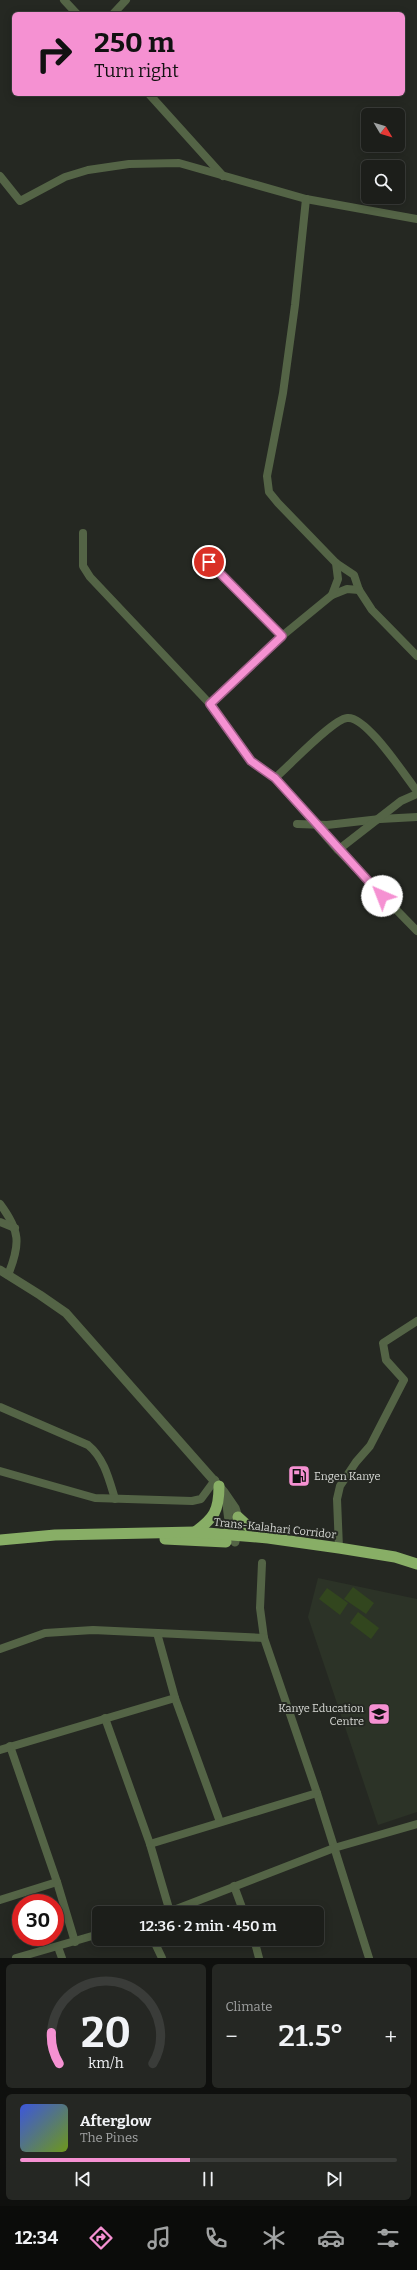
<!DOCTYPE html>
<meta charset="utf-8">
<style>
:root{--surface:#1c1e1a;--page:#252723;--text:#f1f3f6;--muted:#a0a2a2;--line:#3a3c39;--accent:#f591d2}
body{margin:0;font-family:Bitter,serif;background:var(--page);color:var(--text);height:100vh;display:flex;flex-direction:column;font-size:15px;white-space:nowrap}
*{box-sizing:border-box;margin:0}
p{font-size:13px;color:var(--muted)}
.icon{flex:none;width:22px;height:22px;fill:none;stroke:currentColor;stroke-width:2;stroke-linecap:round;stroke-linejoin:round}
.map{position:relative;height:1958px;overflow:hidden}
.drawer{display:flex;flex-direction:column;gap:6px;padding:6px;background:#0f100e;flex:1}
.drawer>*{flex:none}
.guide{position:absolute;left:12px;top:12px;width:393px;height:84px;border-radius:6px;box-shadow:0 2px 10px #0003,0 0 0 1px var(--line);background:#f591d2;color:#111;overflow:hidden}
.needle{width:26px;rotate:128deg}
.tools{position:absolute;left:361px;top:108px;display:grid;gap:8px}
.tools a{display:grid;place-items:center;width:44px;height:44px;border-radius:6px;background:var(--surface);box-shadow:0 2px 10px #0003,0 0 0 1px var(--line);font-size:20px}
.speed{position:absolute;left:12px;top:1894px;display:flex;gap:8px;font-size:20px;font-weight:700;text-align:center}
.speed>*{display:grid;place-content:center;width:52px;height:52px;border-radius:50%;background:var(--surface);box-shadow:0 2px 10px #0003,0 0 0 1px var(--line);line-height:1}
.speed .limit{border:6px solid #d22;background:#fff;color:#111}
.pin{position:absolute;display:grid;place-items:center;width:34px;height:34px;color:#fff;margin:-17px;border:2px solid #fff;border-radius:50%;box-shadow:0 1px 4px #0007}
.me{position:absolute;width:44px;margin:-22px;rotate:316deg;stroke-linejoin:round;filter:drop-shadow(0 0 3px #0008)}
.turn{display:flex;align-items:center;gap:14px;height:84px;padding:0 16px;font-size:18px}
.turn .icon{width:52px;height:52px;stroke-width:2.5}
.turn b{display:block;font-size:28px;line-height:34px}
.big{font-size:30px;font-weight:600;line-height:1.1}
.drawer .tile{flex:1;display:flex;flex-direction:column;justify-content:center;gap:6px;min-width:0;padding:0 14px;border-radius:6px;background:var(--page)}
.drawer .dial{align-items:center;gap:0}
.dial svg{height:104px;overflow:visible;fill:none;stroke:var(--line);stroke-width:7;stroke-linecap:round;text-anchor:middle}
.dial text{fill:var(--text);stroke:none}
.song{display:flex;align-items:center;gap:12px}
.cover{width:48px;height:48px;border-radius:6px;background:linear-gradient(135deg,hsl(230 70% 55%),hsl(80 70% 35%))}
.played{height:4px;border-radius:2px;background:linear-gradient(90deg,var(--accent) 45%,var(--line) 45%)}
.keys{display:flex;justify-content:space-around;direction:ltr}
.heat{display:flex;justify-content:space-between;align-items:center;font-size:22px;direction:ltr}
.drawer .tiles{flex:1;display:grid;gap:6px;grid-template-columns:1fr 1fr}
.tile:last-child{grid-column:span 2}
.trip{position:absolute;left:92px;top:1906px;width:232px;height:40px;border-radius:6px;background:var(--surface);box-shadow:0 2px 10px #0003,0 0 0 1px var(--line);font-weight:600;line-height:40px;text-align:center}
.tabs{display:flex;height:64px;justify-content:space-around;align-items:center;background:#0b0c0a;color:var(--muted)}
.tabs .icon{width:28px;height:28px}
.tabs .current{color:var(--accent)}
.tabs b{font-size:18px;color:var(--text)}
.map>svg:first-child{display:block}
.built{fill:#2c3327}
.green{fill:#32461e}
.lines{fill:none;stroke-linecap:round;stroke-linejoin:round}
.minor{stroke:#546446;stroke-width:8}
.tertiary{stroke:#546446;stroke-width:9}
.trunk{stroke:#88ae66;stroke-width:11}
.route-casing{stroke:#9f5e88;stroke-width:10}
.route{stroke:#f591d2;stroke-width:7}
.labels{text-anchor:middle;stroke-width:4;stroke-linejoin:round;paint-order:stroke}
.poi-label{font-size:11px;fill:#d9dbd7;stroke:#252822;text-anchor:start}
.street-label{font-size:11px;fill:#d9dbd7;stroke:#252822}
</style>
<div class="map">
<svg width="417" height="1958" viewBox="0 0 417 1958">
<rect width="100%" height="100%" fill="#252822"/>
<path class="built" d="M318,1578L417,1599V1812L378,1825L308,1617Z"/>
<g class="green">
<path d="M353,1587L374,1603L366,1614L344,1599Z"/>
<path d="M327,1588L348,1603L340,1615L319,1599Z"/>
<path d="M358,1612L379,1628L371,1639L350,1623Z"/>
</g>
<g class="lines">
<g class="minor">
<path d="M64,0L77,14"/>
<path d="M113,14L126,0"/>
<path d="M149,94L223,176"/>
<path d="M0,176L20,201L65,177L88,170L129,164L179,163L306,199L417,219"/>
<path d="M306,199L295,305L283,393L267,476L269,492L278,503L336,563L354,575L359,590L372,610L417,656"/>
<path d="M83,533V566L90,577L210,704L251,761L275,778L338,850L417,931"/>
<path d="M209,562L282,636"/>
<path d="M332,595L347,589L359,590"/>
<path d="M210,704L282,636L332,595L338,579L336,563"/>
<path d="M275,778C288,767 333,719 347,718C366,715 405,776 417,791"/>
<path d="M297,824L327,825L380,819L417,817"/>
<path d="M338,850L401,801L417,794"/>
<path d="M0,1204C20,1231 21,1243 8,1275"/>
<path d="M0,1222L15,1228"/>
<path d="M0,1407L88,1445C104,1458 109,1479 115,1499"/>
<path d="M0,1471L95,1498L192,1501L201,1499L215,1480"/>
<path d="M339,1548L337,1499L340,1486L356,1462L370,1446L404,1380L386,1360L383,1343L417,1321"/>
<path d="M262,1563L260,1608L264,1638L317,1793L369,1958"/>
<path d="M157,1633L175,1698L220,1822"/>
<path d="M0,1649L45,1633L93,1630L264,1638"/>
<path d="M105,1718L150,1844L170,1912"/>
<path d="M10,1746L57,1882L75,1942"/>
<path d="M0,1750L175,1698"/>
<path d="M150,1844L317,1793"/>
<path d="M234,1886L244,1913"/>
<path d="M0,1900L57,1882"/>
<path d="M166,1913L334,1848L417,1824"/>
<path d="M153,1939L162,1958"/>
<path d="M254,1939L259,1958"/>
<path d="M58,1947L62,1958"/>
<path d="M16,1958L99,1934"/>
</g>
<g class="tertiary">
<path d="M0,1270L40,1295L66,1313L224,1492L235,1508L238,1517L235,1542"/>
<path d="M226,1497L229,1521L228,1540"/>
</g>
<g class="trunk">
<path d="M238,1517L249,1527L265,1536"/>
<path d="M195,1532C214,1518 219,1511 219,1486"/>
<path d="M165,1539L226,1542"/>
<path d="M0,1540L55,1535L195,1532L268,1538L339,1548L395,1557L417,1564"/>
</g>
</g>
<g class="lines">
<g class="route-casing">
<path id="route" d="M209,562L282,636L210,704L251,761L275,778L382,896"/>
</g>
<use href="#route" class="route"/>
</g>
<defs>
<g id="fuel-square" transform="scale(1.15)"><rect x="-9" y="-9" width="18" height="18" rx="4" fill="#f591d2" stroke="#252822"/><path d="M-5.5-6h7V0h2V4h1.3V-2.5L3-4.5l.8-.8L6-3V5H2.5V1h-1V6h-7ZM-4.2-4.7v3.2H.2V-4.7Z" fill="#111"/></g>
<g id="school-square" transform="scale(1.15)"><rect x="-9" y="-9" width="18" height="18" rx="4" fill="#f591d2" stroke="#252822"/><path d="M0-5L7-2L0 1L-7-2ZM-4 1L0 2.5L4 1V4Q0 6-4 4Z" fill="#111"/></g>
</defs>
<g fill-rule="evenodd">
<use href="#fuel-square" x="299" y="1476"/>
<use href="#school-square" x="379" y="1714"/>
</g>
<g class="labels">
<g class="poi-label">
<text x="314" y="1480">Engen Kanye</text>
<text x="364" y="1712" text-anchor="end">Kanye Education<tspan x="364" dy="13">Centre</tspan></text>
</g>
<g class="street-label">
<text transform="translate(275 1528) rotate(6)" y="4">Trans-Kalahari Corridor</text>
</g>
</g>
</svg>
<div class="tools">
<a><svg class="needle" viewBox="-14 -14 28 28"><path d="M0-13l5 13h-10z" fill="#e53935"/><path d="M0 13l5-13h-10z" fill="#a0a2a2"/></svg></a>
<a><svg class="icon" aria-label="search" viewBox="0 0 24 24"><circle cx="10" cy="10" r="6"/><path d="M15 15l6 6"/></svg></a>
</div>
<div class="speed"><div class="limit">30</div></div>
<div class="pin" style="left:209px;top:562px;background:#d93025"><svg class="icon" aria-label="arrive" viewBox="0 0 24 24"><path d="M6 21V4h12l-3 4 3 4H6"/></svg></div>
<svg class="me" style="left:382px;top:896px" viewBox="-20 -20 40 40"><circle r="19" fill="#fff"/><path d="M0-13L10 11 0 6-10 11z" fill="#f591d2"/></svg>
<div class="trip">12:36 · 2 min · 450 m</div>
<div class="guide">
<div class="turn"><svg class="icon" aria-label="right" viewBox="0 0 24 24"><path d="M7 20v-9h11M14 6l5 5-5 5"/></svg><div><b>250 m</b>Turn right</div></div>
</div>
</div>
<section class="drawer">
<div class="tiles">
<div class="tile dial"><svg viewBox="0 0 100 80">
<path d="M14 69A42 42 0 1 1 86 69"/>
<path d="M14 69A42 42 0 0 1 8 45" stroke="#f591d2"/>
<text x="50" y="56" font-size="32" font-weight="700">20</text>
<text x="50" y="72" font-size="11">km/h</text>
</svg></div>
<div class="tile"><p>Climate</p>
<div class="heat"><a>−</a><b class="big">21.5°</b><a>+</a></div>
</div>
<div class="tile">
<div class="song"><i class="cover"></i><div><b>Afterglow</b><p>The Pines</p></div></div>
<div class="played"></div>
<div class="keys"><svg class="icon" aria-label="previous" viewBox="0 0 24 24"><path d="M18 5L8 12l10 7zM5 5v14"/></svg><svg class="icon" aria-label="pause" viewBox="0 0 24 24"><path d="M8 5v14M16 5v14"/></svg><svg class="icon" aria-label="next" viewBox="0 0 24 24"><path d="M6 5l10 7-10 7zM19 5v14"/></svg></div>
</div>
</div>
</section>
<nav class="tabs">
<b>12:34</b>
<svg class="icon current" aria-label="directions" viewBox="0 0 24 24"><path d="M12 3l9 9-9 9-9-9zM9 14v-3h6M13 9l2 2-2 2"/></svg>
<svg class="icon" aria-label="music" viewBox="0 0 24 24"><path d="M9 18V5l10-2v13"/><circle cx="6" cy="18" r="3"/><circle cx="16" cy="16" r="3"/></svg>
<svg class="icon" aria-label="phone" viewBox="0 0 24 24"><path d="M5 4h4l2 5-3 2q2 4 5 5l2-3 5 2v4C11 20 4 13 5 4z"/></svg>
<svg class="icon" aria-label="climate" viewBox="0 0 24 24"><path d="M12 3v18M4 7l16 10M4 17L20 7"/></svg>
<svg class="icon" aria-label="car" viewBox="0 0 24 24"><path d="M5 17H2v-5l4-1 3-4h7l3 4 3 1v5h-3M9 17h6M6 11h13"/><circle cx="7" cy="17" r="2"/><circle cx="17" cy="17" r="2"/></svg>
<svg class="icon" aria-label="filters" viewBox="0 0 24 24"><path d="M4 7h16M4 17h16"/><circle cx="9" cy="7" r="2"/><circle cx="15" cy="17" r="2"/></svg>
</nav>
